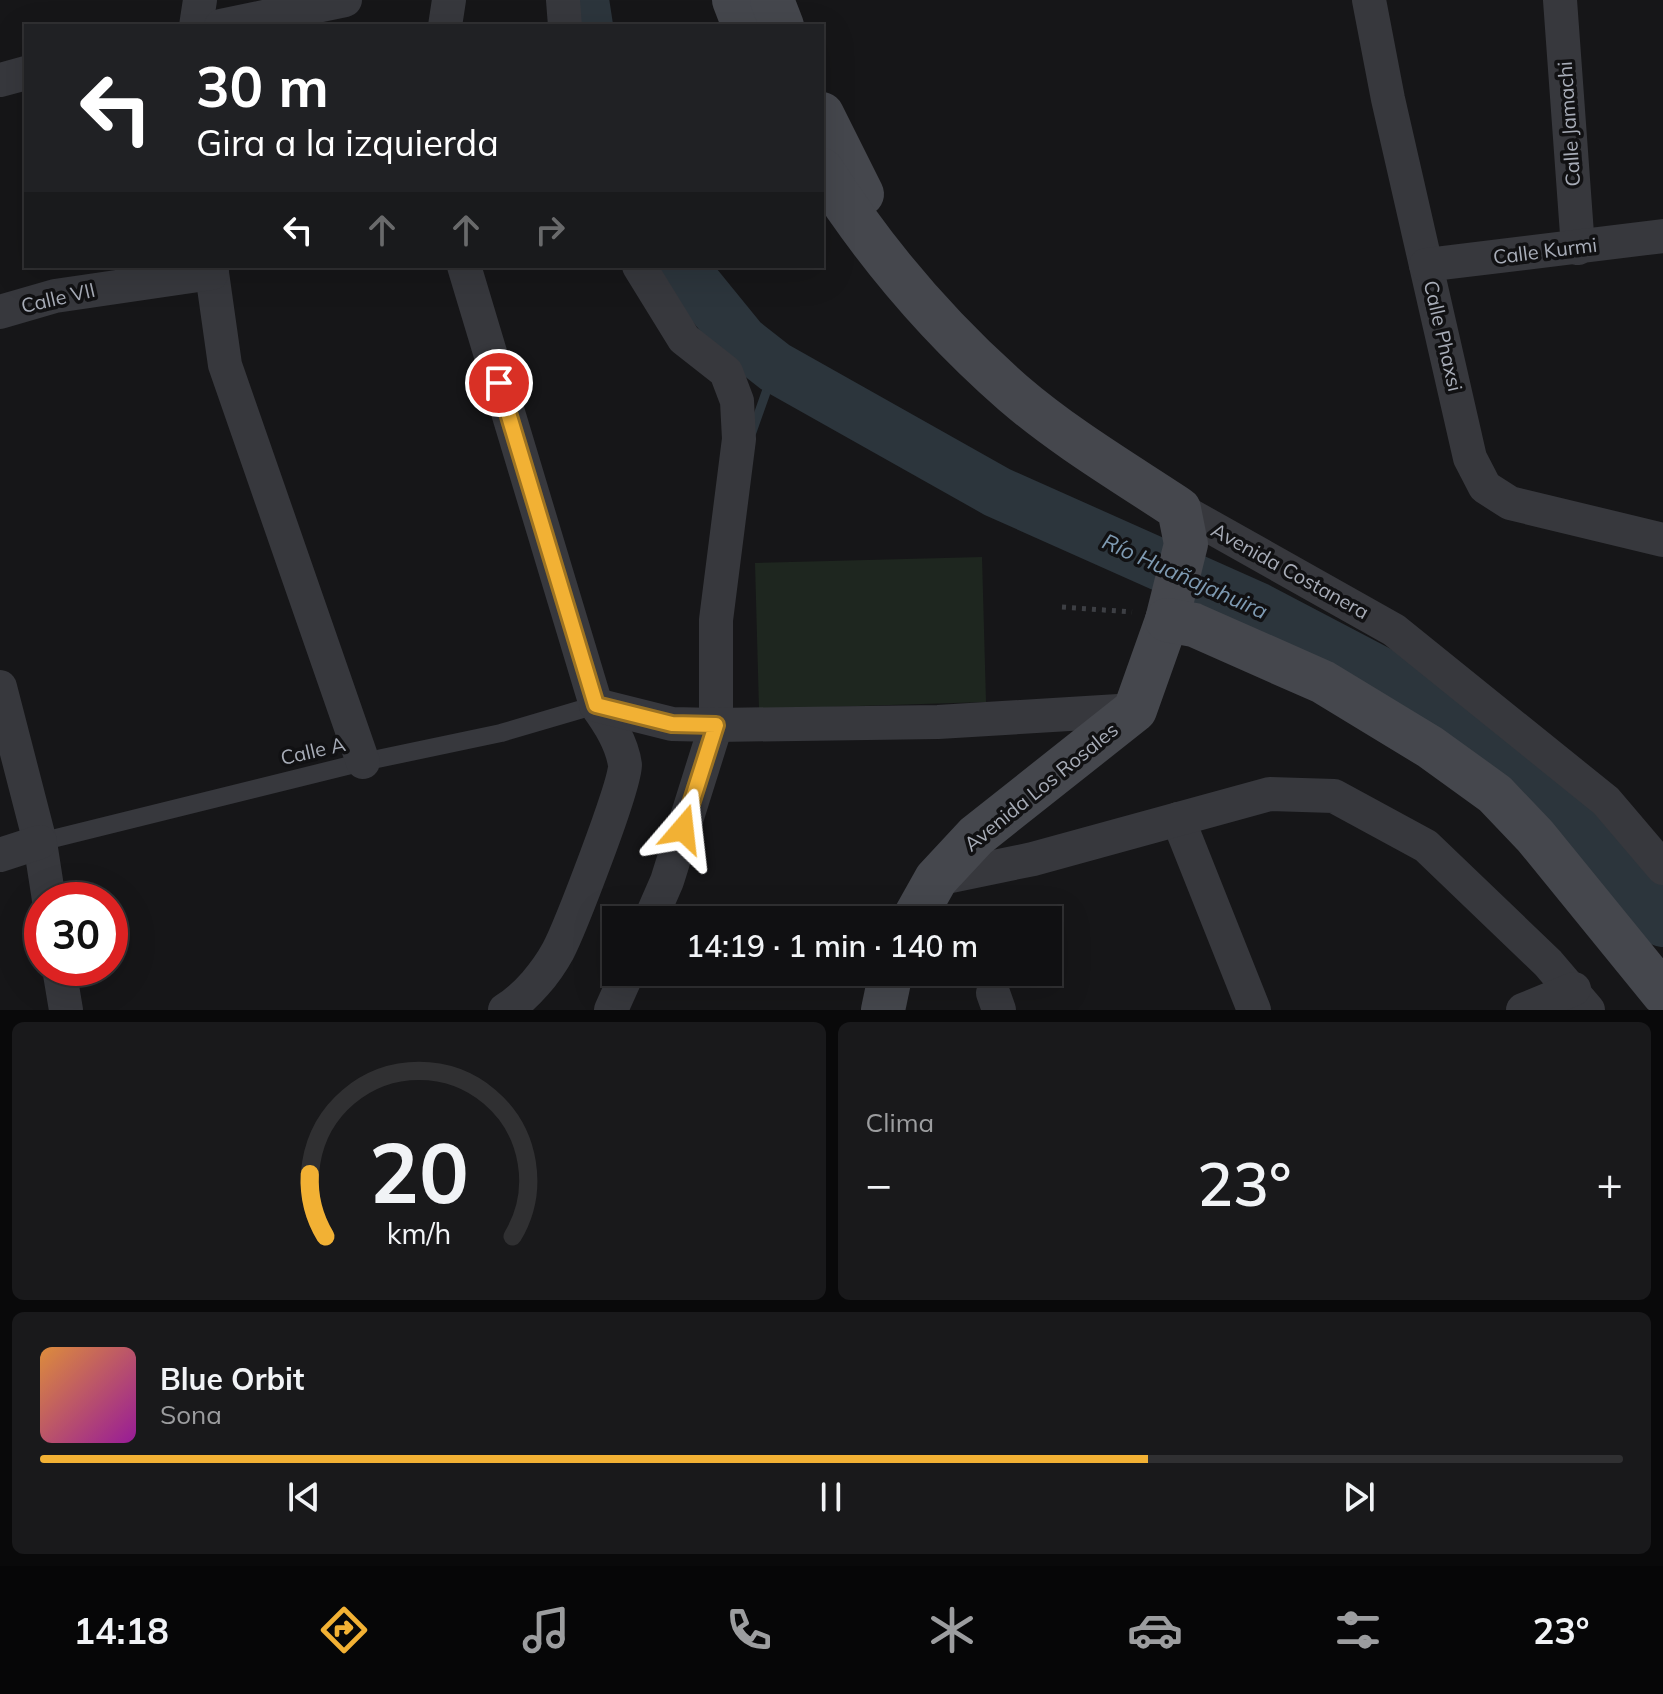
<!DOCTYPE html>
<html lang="es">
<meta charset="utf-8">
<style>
:root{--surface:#101012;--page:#19191b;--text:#f1f3f6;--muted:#9c9d9f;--line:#303032;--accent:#f2b134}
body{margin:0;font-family:Mulish,sans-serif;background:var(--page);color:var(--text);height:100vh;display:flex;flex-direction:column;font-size:30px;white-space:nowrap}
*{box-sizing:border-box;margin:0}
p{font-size:26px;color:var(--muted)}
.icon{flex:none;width:44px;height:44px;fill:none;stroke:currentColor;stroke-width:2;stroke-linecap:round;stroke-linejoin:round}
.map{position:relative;height:1010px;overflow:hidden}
.side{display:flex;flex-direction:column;gap:12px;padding:12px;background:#09090a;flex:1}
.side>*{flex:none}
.top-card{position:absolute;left:24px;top:24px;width:800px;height:244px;border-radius:0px;box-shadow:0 8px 32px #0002,0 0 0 2px var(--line);background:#202124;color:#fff;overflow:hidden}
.speed{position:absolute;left:24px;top:882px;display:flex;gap:16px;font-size:40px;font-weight:700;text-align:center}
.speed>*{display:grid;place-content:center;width:104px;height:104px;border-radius:50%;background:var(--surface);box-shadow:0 8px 32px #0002,0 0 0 2px var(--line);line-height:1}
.speed .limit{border:12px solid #d22;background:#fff;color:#111}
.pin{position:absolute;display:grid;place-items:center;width:68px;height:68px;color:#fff;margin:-34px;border:4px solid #fff;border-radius:50%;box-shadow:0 2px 8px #0007}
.me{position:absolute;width:88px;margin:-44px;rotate:17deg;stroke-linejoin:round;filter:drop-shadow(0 0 6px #0008)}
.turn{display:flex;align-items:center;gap:28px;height:168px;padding:0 40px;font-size:36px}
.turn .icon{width:104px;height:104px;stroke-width:2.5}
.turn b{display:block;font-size:56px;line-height:68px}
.lanes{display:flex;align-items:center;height:76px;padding:0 40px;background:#0003;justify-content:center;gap:40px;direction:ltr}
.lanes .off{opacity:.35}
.big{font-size:60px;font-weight:600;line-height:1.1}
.side .widget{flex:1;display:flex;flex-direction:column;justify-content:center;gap:12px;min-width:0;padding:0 28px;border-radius:12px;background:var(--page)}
.side .dial{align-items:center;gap:0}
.dial svg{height:208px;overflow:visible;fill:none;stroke:var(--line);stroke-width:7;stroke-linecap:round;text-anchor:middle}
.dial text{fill:var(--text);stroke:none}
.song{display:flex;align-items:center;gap:24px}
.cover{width:96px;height:96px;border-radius:12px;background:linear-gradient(135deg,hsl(30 70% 55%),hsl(300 70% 35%))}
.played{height:8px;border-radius:4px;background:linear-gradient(90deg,var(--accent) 70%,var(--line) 70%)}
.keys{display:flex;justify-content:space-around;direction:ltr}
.heat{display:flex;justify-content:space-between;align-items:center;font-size:44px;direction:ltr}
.side .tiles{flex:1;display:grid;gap:12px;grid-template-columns:1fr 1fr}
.widget:last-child{grid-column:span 2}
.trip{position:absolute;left:602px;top:906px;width:460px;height:80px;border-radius:0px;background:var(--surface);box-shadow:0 8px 32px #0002,0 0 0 2px var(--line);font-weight:600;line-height:80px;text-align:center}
.tabs{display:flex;height:128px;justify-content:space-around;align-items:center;background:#060607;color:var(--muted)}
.tabs .icon{width:56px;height:56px}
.tabs .active{color:var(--accent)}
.tabs b{font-size:36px;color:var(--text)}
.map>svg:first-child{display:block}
.green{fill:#1e261f}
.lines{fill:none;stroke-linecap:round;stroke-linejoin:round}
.stream{stroke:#2c353c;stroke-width:9}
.river{stroke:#2c353c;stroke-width:52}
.path{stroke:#3d3f44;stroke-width:5;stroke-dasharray:4 6;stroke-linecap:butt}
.lane{stroke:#37383d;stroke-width:18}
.street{stroke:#37383d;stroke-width:34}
.secondary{stroke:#45474d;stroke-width:44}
.route-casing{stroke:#9d7322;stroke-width:20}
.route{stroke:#f2b134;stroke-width:14}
.labels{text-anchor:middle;stroke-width:7;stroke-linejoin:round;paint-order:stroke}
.street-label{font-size:20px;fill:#a8adb8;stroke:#111113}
.water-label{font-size:22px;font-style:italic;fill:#7f9bb3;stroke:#111113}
</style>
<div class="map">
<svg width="1663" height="1010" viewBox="0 0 1663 1010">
<rect width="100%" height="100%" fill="#161618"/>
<path class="green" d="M982,557L986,702L759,709L755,563Z"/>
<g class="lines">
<path class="stream" d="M752,432L775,367"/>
<g class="river">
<path d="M583,0L587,26"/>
<path d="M681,266L742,341L775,367L997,492L1257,608L1457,713L1545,784L1663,921"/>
</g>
<path class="path" d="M1062,607L1132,612"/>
<path class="lane" d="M40,842L363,762L501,733L596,705"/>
<g class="street">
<path d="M563,0L565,26"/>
<path d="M1369,0L1388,99L1470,458L1485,487L1510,503L1663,540"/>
<path d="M1560,0L1578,248"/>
<path d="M196,26L200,0"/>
<path d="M221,26L345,0"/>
<path d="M445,26L449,0"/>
<path d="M0,80L26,73"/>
<path d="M1426,265L1663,236"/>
<path d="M211,266L225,365L363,762"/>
<path d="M464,266L596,705C609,723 622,743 625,765C627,782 569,930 558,951C546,973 526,997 505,1010"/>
<path d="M639,266L684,339L726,372L737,401L739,439L716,620V725L667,881L650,920"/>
<path d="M0,312L55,296L212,273"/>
<path d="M1179,509L1394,630L1606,801L1663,868"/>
<path d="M0,687L40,842L49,900"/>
<path d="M596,705L672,724L716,725L938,722L1135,710"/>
<path d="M1178,819L1254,1010"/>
<path d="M0,855L40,842"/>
<path d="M936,879L1033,859L1270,794L1334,796L1426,846L1548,963L1588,1010"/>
<path d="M59,968L66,1010"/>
<path d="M993,993L999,1010"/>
<path d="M611,1010L628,972"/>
<path d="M1523,1010L1574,989"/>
</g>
<g class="secondary">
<path d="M734,0L744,26"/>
<path d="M772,0L782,26"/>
<path d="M822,114L862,194"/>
<path d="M822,170C874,252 940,329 1013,393C1064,437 1123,472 1179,509L1186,544L1167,620L1135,710L976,836L936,879L913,920"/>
<path d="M1167,620L1194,625L1323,682L1430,747L1495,794L1535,836L1663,993"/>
<path d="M883,1010L891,972"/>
</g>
</g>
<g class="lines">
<g class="route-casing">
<path id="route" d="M499,383L596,705L672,724L716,725L683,829"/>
</g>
<use href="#route" class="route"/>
</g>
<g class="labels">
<g class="street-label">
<text transform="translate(1569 124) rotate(-94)" y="7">Calle Jamachi</text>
<text transform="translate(1545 251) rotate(-7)" y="7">Calle Kurmi</text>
<text transform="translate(58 298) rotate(-13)" y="7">Calle VII</text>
<text transform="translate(1443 336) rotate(77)" y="7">Calle Phaxsi</text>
<text transform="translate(1290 571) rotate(29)" y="7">Avenida Costanera</text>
<text transform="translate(313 751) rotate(-13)" y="7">Calle A</text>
<text transform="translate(1041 787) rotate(-39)" y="7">Avenida Los Rosales</text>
</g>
<g class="water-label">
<text transform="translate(1185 576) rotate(24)" y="8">Río Huañajahuira</text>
</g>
</g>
</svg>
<div class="speed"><div class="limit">30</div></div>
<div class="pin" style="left:499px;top:383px;background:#d93025"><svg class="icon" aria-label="arrive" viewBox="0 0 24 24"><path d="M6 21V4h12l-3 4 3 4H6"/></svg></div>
<svg class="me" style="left:683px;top:829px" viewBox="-20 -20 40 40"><path d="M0-17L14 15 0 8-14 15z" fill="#f2b134" stroke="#fff" stroke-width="4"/></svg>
<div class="trip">14:19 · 1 min · 140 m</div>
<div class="top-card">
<div class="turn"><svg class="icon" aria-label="left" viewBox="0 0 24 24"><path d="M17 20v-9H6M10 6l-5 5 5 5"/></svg><div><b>30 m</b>Gira a la izquierda</div></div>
<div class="lanes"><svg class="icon" aria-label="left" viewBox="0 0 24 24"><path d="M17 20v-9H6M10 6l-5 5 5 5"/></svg><svg class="icon off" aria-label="ahead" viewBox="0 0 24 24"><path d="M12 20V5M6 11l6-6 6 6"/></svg><svg class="icon off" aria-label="ahead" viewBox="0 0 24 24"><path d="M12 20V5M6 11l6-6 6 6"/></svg><svg class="icon off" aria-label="right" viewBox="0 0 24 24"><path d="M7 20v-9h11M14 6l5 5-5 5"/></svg></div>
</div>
</div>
<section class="side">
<div class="tiles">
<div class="widget dial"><svg viewBox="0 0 100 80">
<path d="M14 69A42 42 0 1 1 86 69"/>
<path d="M14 69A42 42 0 0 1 8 45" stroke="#f2b134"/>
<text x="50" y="56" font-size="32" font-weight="700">20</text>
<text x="50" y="72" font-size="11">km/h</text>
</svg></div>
<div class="widget"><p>Clima</p>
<div class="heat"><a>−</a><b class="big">23°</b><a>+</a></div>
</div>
<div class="widget">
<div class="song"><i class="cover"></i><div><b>Blue Orbit</b><p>Sona</p></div></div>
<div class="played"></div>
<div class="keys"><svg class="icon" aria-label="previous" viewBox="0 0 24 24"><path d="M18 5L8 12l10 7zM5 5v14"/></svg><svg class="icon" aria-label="pause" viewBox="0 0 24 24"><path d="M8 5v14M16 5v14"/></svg><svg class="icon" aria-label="next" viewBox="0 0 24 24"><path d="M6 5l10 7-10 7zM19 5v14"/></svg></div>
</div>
</div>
</section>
<nav class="tabs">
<b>14:18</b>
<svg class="icon active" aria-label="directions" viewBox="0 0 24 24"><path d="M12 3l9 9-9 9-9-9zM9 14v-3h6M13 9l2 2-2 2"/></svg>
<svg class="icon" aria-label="music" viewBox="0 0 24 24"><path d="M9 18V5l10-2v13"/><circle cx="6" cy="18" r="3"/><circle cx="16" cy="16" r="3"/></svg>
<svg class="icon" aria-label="phone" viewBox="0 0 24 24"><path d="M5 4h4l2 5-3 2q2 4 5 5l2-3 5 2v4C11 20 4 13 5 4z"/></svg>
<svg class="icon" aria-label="climate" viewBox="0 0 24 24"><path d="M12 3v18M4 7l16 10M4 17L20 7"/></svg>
<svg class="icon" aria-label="car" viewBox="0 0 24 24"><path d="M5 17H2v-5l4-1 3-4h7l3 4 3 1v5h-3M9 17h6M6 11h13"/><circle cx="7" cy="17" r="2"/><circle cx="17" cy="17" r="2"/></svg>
<svg class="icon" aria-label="filters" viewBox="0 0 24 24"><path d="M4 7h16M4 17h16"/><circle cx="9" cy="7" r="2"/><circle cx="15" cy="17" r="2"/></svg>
<b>23°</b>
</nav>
